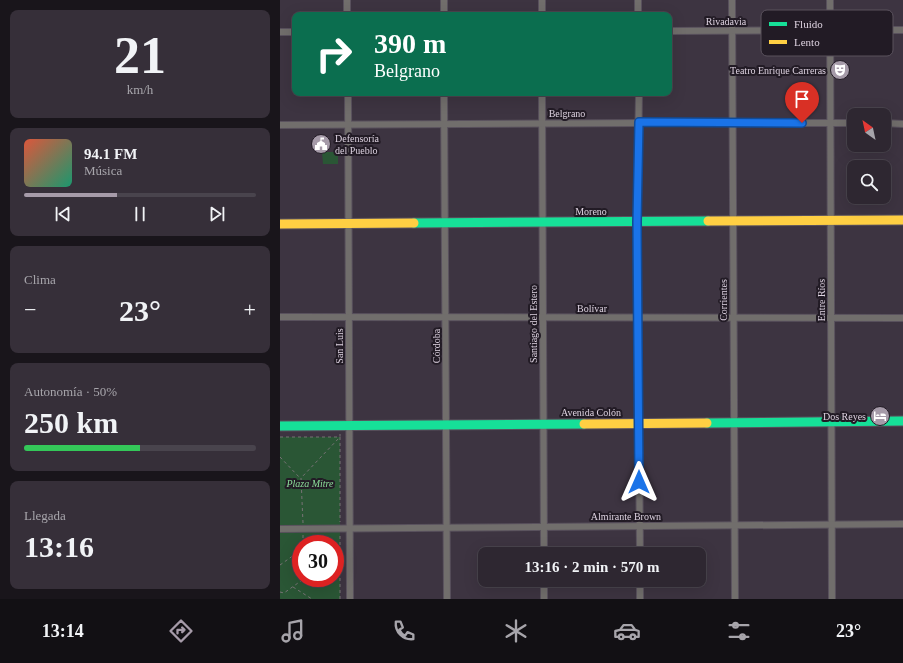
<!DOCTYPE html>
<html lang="es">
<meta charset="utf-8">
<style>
:root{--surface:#2e2731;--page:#362f39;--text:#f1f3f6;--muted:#a7a5ab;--line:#49444d;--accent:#a69ba9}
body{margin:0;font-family:"Times New Roman",serif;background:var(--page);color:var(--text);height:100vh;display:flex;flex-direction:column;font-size:15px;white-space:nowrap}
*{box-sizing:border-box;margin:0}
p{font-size:13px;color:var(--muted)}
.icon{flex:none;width:22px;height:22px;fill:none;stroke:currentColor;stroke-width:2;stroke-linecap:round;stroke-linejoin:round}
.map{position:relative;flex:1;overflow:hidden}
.drawer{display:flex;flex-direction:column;gap:10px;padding:10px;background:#19151b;width:280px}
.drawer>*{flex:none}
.guide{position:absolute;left:12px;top:12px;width:380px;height:84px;border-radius:8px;box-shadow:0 4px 16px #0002,0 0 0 1px var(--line);background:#0b6e4f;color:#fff;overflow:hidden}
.needle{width:26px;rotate:327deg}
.tools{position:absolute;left:567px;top:108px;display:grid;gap:8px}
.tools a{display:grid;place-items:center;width:44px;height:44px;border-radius:8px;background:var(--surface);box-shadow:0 4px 16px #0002,0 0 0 1px var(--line);font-size:20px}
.speed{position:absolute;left:12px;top:535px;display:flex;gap:8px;font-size:20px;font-weight:700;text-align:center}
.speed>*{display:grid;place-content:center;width:52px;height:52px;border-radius:50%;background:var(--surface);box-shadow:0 4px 16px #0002,0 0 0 1px var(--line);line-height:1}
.speed .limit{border:6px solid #d22;background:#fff;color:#111}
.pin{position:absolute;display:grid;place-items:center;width:34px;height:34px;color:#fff;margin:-41px -17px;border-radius:50% 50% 50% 0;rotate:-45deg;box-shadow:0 0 4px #0007}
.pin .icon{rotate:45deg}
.me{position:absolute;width:44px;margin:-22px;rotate:0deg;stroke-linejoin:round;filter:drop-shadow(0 0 3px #0008)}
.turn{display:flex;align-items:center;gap:14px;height:84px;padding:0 16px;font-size:18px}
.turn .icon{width:52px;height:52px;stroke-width:2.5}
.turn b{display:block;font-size:28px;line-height:34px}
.big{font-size:30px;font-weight:700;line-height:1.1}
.drawer .tile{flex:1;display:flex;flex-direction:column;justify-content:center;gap:6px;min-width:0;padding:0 14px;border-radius:8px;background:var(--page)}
.drawer .dial{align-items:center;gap:0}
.dial b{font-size:52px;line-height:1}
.song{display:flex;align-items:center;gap:12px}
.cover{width:48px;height:48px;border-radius:6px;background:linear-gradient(135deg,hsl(10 70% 55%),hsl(160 70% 35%))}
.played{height:4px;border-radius:2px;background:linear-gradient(90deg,var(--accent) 40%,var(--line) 40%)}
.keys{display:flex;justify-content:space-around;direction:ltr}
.heat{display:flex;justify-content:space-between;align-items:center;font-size:22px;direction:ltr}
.charge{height:6px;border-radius:3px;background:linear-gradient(90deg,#34c759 50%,var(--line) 0)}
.trip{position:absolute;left:198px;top:547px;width:228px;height:40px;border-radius:8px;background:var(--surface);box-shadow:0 4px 16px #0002,0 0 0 1px var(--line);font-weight:700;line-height:40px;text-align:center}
.menu{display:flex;height:64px;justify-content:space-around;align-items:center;background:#121014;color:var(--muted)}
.menu .icon{width:28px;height:28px}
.menu .current{color:var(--accent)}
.menu b{font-size:18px;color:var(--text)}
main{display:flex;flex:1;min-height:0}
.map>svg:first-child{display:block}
.green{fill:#2a5635;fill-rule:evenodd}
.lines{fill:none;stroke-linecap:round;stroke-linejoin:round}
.street-casing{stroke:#59515d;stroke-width:8}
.fast-casing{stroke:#59515d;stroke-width:11}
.slow-casing{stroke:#59515d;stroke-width:11}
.path{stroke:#777375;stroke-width:1;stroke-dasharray:3 3;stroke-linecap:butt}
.street{stroke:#716e6c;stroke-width:6}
.fast{stroke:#16e098;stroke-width:9}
.slow{stroke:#ffcf43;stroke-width:9}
.route-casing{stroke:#114b97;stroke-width:10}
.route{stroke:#1a73e8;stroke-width:7}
.labels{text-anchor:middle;stroke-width:4;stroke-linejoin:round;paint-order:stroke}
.street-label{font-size:10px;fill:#ded3e1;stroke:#221b25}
.poi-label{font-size:10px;fill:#ded3e1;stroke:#221b25;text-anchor:end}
.park-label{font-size:10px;font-style:italic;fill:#8bdd99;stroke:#221b25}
.key{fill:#221b25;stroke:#5a525d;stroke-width:1}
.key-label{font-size:11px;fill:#ded3e1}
</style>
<main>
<section class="drawer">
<div class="tile dial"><b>21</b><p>km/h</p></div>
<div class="tile">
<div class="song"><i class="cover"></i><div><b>94.1 FM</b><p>Música</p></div></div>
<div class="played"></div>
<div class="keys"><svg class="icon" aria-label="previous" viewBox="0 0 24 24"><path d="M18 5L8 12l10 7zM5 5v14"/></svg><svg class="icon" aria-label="pause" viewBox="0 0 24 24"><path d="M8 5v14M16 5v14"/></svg><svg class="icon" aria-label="next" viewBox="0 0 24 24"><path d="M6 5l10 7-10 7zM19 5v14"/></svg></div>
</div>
<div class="tile"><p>Clima</p>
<div class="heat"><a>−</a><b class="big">23°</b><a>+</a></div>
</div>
<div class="tile"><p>Autonomía · 50%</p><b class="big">250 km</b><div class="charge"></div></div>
<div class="tile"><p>Llegada</p><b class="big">13:16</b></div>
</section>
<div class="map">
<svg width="623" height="599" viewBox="0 0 623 599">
<rect width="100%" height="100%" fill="#3d3441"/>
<g class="green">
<path d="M42,152H58V164H43Z"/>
<path d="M0,437H60V599H0ZM21,544H55V578H21Z"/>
</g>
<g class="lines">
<g class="street-casing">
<g id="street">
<path d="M67,0V15"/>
<path d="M164,0V15"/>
<path d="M262,0V15"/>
<path d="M358,0V15"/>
<path d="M452,0L455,599"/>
<path d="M550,0L552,599"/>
<path d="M389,31L623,30"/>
<path d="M0,32H15"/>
<path d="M68,93L70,599"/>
<path d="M164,93L167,599"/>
<path d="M262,93L264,554"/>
<path d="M359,93L357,222L360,554"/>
<path d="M604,123L623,124"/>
<path d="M0,125L359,123H574"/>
<path d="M0,317L623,318"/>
<path d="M0,529L623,524"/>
<path d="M264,580V599"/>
<path d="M360,580V599"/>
</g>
</g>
<g class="fast-casing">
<g id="fast">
<path d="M134,223L428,221"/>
<path d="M427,423L623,421"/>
<path d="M0,426L304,424"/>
</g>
</g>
<g class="slow-casing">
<g id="slow">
<path d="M428,221L623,220"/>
<path d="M0,224L134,223"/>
<path d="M304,424L427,423"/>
</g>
</g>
<g class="path">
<path d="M0,437H60V522"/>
<path d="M0,457L20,478"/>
<path d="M23,523L21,478L60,437V434"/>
<path d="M23,535V544"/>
<path d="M43,544L53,538"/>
<path d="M0,565L21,550"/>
<path d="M13,587L32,599"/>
<path d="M0,592L4,593L25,578"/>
<path d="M60,599V536"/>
</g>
<use href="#street" class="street"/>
<use href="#fast" class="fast"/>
<use href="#slow" class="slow"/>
</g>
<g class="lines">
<g class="route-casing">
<path id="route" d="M359,482L357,222L359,122L522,123"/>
</g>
<use href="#route" class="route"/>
</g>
<defs>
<g id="theatre-disc" transform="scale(1)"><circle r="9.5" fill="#a69ba9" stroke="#221b25"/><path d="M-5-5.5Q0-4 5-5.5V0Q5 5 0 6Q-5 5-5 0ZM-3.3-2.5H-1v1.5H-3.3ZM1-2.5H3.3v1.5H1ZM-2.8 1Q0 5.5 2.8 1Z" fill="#fff"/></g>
<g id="civic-disc" transform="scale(1)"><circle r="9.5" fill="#a69ba9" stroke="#221b25"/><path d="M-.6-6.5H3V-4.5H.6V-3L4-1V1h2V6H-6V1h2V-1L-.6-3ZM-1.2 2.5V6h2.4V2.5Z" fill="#fff"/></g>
<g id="hotel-disc" transform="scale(1)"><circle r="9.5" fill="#a69ba9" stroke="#221b25"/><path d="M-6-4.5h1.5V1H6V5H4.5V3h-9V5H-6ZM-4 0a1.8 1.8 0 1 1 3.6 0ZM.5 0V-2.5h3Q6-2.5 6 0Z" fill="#fff"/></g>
</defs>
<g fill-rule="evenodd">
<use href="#theatre-disc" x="560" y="70"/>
<use href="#civic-disc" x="41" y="144"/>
<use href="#hotel-disc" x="600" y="416"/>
</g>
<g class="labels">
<g class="street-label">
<text x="446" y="25">Rivadavia</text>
<text x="287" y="117">Belgrano</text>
<text x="311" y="215">Moreno</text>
<text transform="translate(443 300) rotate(-90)" y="4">Corrientes</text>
<text transform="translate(541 300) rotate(-90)" y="4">Entre Ríos</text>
<text x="312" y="312">Bolívar</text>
<text transform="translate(253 324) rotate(-90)" y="4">Santiago del Estero</text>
<text transform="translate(59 346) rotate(-90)" y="4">San Luis</text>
<text transform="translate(156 346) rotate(-90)" y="4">Córdoba</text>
<text x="311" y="416">Avenida Colón</text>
<text x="346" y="520">Almirante Brown</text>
</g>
<g class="poi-label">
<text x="546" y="74">Teatro Enrique Carreras</text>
<text x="55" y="142" text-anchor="start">Defensoría<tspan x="55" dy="12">del Pueblo</tspan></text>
<text x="586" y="420">Dos Reyes</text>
</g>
<g class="park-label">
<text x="30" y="487">Plaza Mitre</text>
</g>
</g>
<rect x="481" y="10" width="132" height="46" rx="6" class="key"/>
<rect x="489" y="22" width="18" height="4" fill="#16e098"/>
<rect x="489" y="40" width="18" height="4" fill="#ffcf43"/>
<g class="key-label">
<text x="514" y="28">Fluido</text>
<text x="514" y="46">Lento</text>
</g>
</svg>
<div class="tools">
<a><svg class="needle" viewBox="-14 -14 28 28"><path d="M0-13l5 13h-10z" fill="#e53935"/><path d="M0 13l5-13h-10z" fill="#a7a5ab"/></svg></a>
<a><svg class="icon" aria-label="search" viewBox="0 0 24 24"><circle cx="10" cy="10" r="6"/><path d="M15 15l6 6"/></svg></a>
</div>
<div class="speed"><div class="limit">30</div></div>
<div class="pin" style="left:522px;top:123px;background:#d93025"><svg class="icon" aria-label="arrive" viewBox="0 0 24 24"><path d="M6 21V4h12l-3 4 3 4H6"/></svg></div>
<svg class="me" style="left:359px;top:482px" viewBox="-20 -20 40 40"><path d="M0-17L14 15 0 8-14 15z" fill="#1a73e8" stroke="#fff" stroke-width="4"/></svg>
<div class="trip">13:16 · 2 min · 570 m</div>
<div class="guide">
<div class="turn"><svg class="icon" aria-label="right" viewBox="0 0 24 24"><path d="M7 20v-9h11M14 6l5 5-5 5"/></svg><div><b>390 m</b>Belgrano</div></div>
</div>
</div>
</main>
<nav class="menu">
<b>13:14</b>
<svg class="icon current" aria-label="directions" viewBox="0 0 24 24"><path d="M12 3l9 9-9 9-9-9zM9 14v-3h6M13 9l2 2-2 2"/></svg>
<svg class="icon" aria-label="music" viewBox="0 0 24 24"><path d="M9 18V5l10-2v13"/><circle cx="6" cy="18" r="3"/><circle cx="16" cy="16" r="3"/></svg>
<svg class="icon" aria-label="phone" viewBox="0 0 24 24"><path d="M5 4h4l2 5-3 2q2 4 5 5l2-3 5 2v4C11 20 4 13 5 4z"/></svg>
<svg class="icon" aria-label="climate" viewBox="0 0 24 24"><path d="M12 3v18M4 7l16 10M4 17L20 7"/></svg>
<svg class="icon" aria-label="car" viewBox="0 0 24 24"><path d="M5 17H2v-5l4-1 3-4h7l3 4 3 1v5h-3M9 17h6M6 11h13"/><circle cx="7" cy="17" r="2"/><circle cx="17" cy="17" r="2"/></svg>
<svg class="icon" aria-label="filters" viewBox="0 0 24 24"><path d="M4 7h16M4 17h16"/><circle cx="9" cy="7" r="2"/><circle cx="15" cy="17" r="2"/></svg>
<b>23°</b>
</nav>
